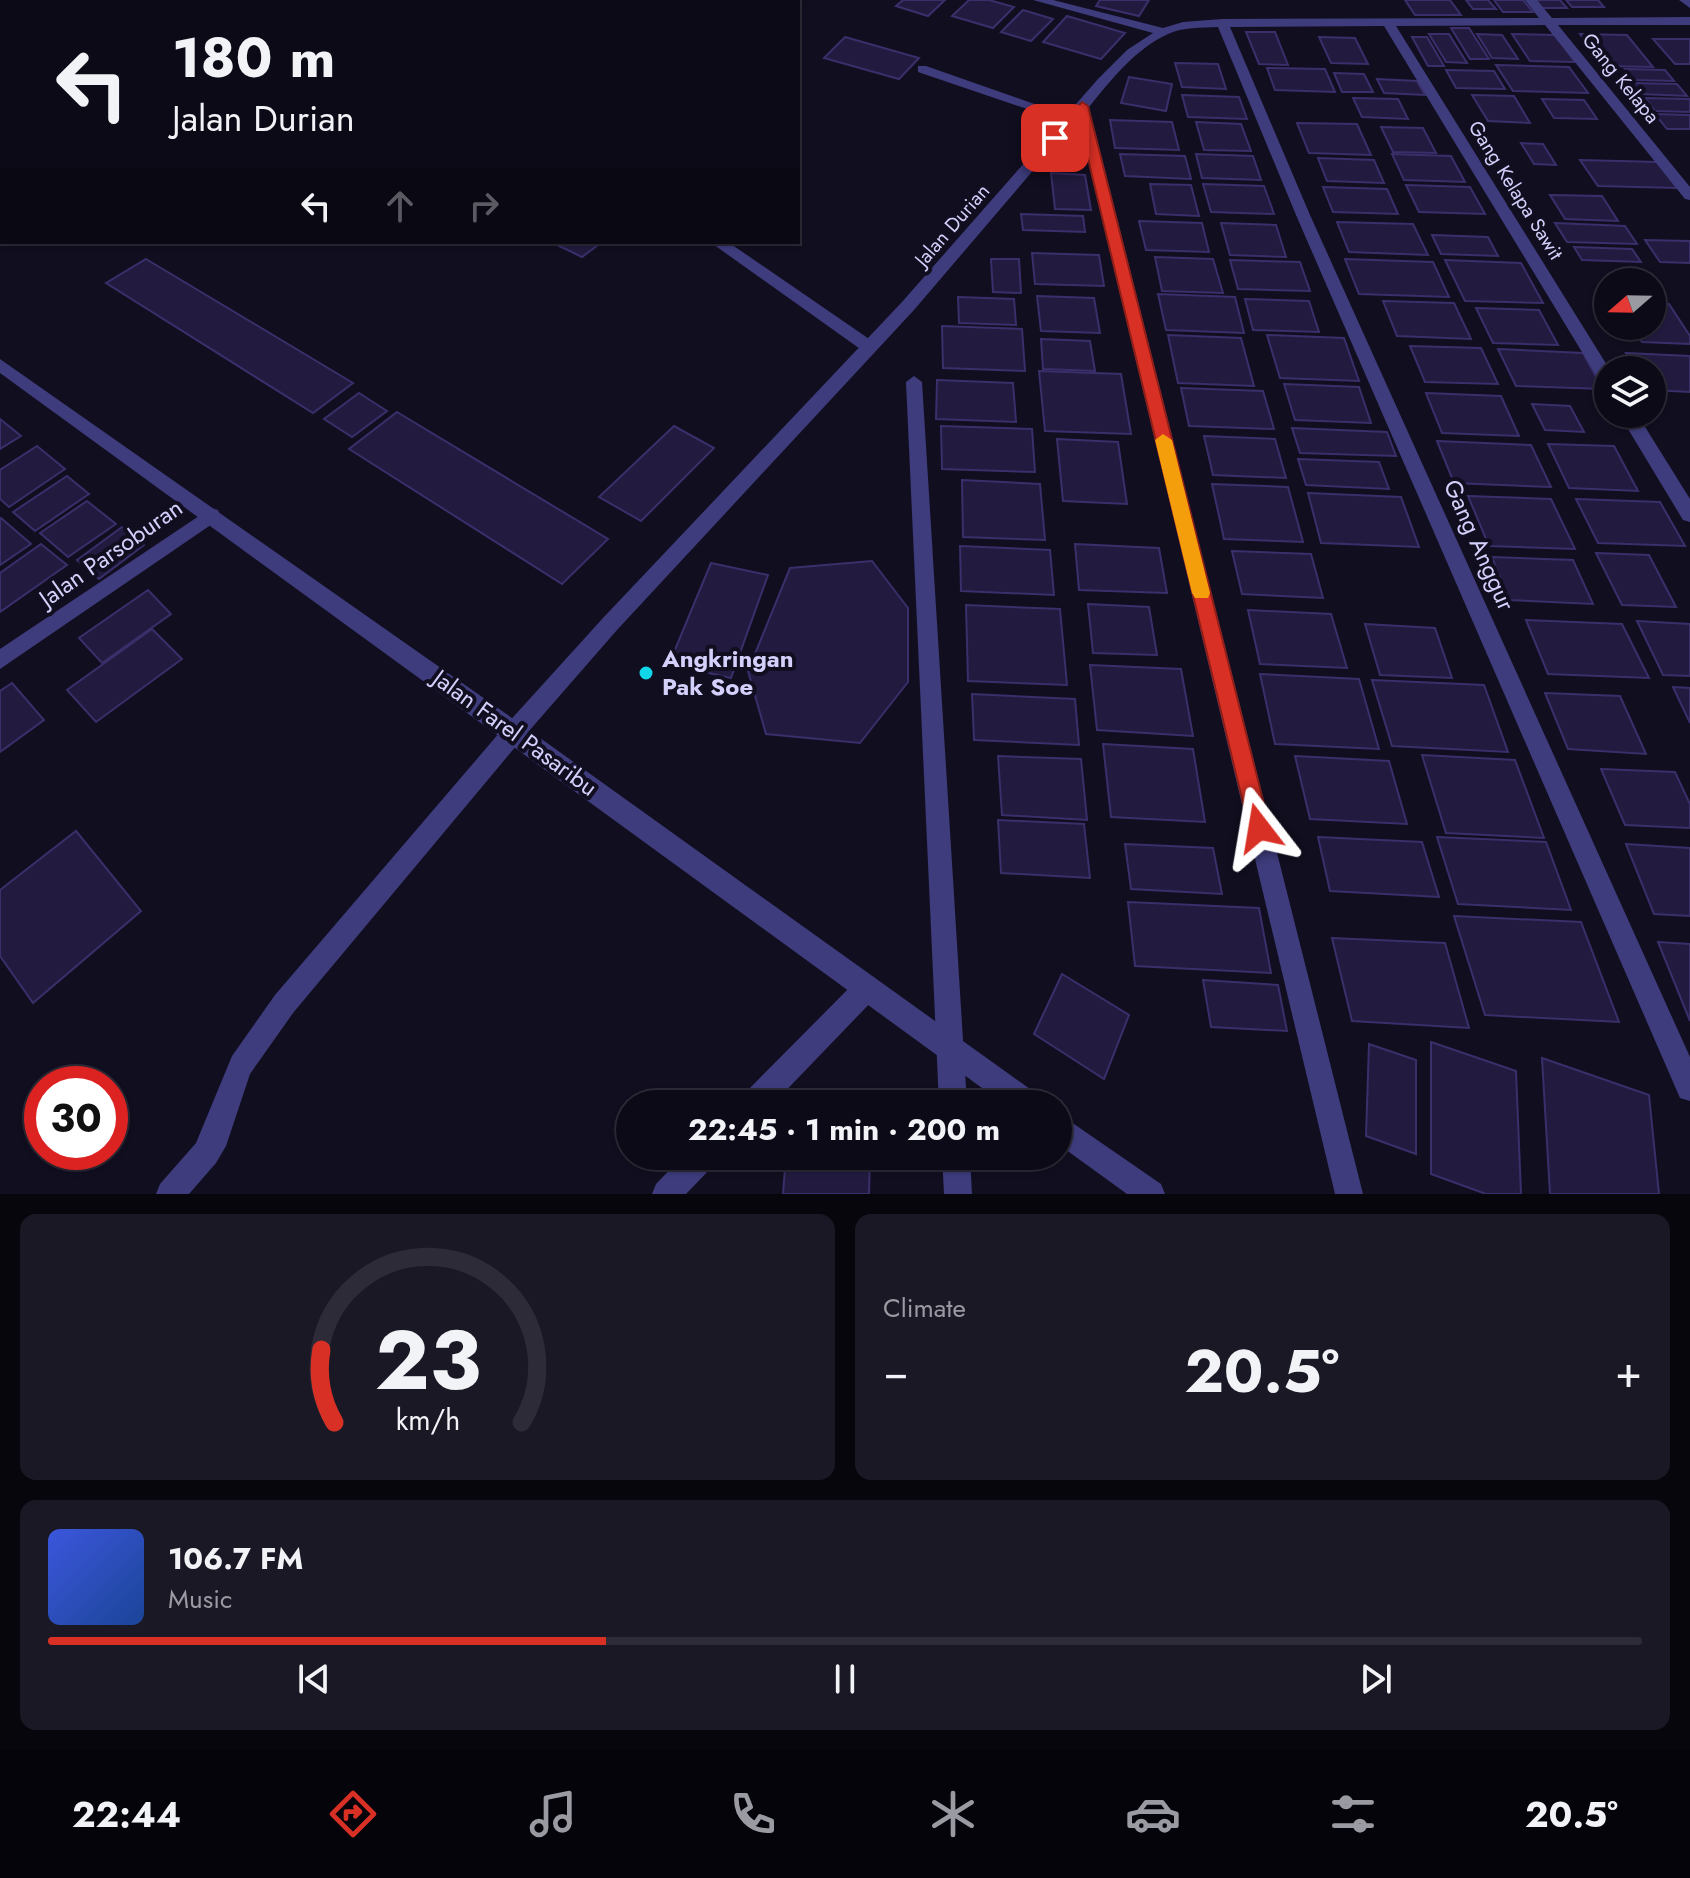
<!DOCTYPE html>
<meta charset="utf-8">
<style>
:root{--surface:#0d0a18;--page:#1b1825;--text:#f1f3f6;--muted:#9a9aa2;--line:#2d2b37;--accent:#d93025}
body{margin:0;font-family:Jost,sans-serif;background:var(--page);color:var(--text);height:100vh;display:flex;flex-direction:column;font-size:30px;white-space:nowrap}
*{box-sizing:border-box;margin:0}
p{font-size:26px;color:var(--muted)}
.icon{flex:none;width:44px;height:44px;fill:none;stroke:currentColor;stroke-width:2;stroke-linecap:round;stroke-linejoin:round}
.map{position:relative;height:1194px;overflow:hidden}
.sheet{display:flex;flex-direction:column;gap:20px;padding:20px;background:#07060d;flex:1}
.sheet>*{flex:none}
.top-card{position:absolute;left:0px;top:0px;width:800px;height:244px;box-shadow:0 2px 6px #0004,0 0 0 2px var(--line);background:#0d0a18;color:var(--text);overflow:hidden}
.needle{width:52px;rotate:250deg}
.buttons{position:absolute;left:1594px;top:268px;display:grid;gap:16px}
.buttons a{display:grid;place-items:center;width:72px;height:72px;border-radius:50%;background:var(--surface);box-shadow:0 2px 6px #0004,0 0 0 2px var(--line);font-size:40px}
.speed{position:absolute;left:24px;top:1066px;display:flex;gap:16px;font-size:40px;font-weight:700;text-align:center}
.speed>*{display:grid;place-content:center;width:104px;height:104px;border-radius:50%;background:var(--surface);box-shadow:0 2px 6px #0004,0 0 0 2px var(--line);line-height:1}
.speed .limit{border:12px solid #d22;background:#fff;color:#111}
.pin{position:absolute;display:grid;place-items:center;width:68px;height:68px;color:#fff;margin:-34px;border-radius:16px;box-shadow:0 4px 12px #0006}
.me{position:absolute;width:88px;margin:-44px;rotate:346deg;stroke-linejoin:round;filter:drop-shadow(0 0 6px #0008)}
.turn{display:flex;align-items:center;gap:28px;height:168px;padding:0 40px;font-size:36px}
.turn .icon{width:104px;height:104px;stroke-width:2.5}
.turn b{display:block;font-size:56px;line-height:68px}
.lanes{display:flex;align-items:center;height:76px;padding:0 40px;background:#0003;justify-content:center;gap:40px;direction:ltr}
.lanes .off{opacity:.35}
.big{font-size:60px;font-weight:700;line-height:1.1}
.sheet .widget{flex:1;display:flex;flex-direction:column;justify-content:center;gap:12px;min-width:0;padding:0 28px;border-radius:16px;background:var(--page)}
.sheet .dial{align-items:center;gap:0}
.dial svg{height:208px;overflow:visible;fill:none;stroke:var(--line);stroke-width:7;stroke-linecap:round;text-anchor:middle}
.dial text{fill:var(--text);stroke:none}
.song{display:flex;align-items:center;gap:24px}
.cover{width:96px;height:96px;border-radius:12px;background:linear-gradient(135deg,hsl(230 70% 55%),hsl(220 70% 35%))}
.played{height:8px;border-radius:4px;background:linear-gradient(90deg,var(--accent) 35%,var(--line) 35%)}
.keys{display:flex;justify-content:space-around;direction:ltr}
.heat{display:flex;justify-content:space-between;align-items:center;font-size:44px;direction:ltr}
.sheet .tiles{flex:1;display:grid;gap:20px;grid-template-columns:1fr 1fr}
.widget:last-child{grid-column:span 2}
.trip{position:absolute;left:616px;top:1090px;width:456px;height:80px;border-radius:40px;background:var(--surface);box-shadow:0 2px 6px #0004,0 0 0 2px var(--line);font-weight:700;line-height:80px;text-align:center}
.menu{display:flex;height:128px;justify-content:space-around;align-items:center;background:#05040a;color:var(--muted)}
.menu .icon{width:56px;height:56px}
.menu .on{color:var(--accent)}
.menu b{font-size:36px;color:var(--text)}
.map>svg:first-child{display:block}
.building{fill:#221b3f;stroke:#3a2f6a;stroke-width:2}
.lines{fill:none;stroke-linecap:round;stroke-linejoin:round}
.service{fill:#3e3c7c;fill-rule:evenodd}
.minor{fill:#3e3c7c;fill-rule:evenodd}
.tertiary{fill:#3e3c7c;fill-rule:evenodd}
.route{fill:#d93025;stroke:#8d1f18;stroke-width:2}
.slow{fill:#f59e0b}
.poi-dot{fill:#0fd6e9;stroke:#110e20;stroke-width:3}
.labels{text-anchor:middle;stroke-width:8;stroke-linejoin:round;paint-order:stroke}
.far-street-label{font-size:20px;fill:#d4d0fc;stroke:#110e20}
.street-label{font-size:24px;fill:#d4d0fc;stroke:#110e20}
.poi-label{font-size:24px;font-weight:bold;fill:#d4d0fc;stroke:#110e20;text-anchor:start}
</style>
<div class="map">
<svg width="1690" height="1194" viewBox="0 0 1690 1194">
<rect width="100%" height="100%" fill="#110e20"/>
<g class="building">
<path d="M903,0H945L928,16L896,6Z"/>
<path d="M969,0H989L1014,7L993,28L952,16Z"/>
<path d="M1100,0H1149L1139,16L1096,6Z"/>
<path d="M1405,0H1450L1461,15H1415Z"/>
<path d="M1466,0H1488L1496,9H1473Z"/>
<path d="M1494,0H1523L1533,12H1503Z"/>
<path d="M1536,0H1560L1567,8H1542Z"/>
<path d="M1566,0H1598L1604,7H1572Z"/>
<path d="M1023,10L1053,19L1031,41L1001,32Z"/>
<path d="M1067,16L1125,33L1101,59L1043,42Z"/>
<path d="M1451,28H1469L1489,59H1470Z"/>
<path d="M1246,32H1275L1288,65L1259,64Z"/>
<path d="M1429,34H1449L1467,63L1446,62Z"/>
<path d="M1477,34L1502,35L1518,59L1492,58Z"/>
<path d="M1512,34L1555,35L1575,62L1530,61Z"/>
<path d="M1580,34L1627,35L1653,67L1604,66Z"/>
<path d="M845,37L919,58L899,79L824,58Z"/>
<path d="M1319,37L1355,38L1368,64L1331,63Z"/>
<path d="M1412,37H1427L1444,66H1428Z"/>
<path d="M1653,39H1690V64H1675Z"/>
<path d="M1175,63L1218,64L1226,89L1182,87Z"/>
<path d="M1496,65L1569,67L1588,93L1513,91Z"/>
<path d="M1267,68L1325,69L1335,92L1275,90Z"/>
<path d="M1625,69L1665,70L1674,81L1634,80Z"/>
<path d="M1446,70L1494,71L1505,89L1456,88Z"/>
<path d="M1334,73L1364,74L1373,92H1342Z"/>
<path d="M1129,77L1172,84L1166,111L1121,103Z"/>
<path d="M1377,79L1417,81L1425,95L1384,93Z"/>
<path d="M1631,83L1677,84L1687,96L1640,94Z"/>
<path d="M1182,95L1239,97L1247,119L1188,117Z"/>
<path d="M1472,95L1514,96L1530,123L1488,121Z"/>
<path d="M1353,98L1398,99L1408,119L1362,117Z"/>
<path d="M1645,98L1690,99V112L1655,111Z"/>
<path d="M1542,99L1584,100L1597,119L1554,118Z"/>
<path d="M1655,114L1690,115V129H1667Z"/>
<path d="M1110,120L1172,122L1179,150L1115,148Z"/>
<path d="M1196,122L1241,124L1251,151L1204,150Z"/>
<path d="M1297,123L1357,124L1371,155L1309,153Z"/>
<path d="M1381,127L1423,128L1436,153L1393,152Z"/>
<path d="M1521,143L1543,144L1556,165L1534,164Z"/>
<path d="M1120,154L1185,156L1191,179L1125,176Z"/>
<path d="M1196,154L1253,156L1261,180L1202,178Z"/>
<path d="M1392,154L1451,156L1465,182L1404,180Z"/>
<path d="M1318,158L1374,160L1384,183L1327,181Z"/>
<path d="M1580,160L1658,162L1677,188L1598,186Z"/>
<path d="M1051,173L1085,175L1091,210L1055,209Z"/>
<path d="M1150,184L1191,185L1199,216L1156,214Z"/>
<path d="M1203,184L1264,186L1274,214L1211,212Z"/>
<path d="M1406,185L1470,187L1485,214L1419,212Z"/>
<path d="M1323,187L1387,189L1398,214L1333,212Z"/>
<path d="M1550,195L1602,196L1618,221L1565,219Z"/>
<path d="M1021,214L1083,216L1085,232L1023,230Z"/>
<path d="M1139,221L1202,223L1209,252L1146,250Z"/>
<path d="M1337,222L1413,224L1428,255L1349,252Z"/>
<path d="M1221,223L1276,225L1286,257L1230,255Z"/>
<path d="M1555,223L1625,226L1637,244L1567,242Z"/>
<path d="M1432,235L1488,237L1498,256L1441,254Z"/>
<path d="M1645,240L1690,241V263L1660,262Z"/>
<path d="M551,242H602L582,257Z"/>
<path d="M1574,247L1632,249L1641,262L1582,260Z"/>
<path d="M1032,253L1099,255L1104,286L1035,284Z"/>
<path d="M1155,257L1213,259L1223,293L1162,291Z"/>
<path d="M146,259L353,383L313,413L106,283Z"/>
<path d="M991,259H1019L1021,293L993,292Z"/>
<path d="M1345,259L1433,262L1449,297L1359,294Z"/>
<path d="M1230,260L1300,262L1310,291L1238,289Z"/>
<path d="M1445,260L1521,263L1543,303L1465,301Z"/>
<path d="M1158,294L1235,297L1244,333L1166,330Z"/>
<path d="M1037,296L1094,298L1100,333L1041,331Z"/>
<path d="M958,297L1014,299L1016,325L959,323Z"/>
<path d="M1245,299L1309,301L1319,332L1253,330Z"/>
<path d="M1383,301L1454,303L1471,339L1397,336Z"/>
<path d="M1652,303L1669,304L1690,336V344L1642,342L1632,326H1652Z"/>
<path d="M1476,308L1539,310L1558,345L1493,343Z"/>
<path d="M942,326L1022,329L1025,371L943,368Z"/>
<path d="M1168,335L1241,338L1254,386L1178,383Z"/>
<path d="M1267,335L1344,338L1359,381L1280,378Z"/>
<path d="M1041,339L1090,341L1095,371L1043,369Z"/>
<path d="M1410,346L1481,348L1498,384L1425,382Z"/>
<path d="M1498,349L1583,353L1603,389L1516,386Z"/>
<path d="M1626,353L1690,356V392L1652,390V370H1636Z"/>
<path d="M1039,371L1121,374L1131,434L1045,431Z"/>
<path d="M937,380L1013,383L1016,422L936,419Z"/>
<path d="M1284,384L1359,387L1371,423L1295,420Z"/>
<path d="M1181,388L1263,391L1274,429L1189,426Z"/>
<path d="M359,393L387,411L352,437L324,419Z"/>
<path d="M1426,393L1501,396L1519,436L1442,433Z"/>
<path d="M1532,404L1570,406L1584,432L1545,430Z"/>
<path d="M397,412L608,539L562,584L349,449Z"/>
<path d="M0,419L21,436L0,449Z"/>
<path d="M674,426L714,448L641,521L599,497Z"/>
<path d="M941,426L1032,429L1035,472L942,469Z"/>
<path d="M1292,428L1387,432L1396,456L1300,453Z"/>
<path d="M1204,436L1275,439L1286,478L1213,475Z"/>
<path d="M1057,439L1118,442L1127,504L1063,501Z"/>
<path d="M1437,441L1531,445L1551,487L1454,483Z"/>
<path d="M1548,444L1614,446L1638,491L1569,488Z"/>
<path d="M37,446L65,469L9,507L0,499V470Z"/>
<path d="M1298,459L1379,462L1389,489L1306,485Z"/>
<path d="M67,476L89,494L35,531L13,512Z"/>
<path d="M962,480L1040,484L1045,540L963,537Z"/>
<path d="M1212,484L1288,487L1303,542L1224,539Z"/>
<path d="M1308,493L1401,497L1419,547L1321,543Z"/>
<path d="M1468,496L1551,499L1575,549L1489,546Z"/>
<path d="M1576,499L1660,502L1685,546L1598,543Z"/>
<path d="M87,501L116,524L68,557L40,533Z"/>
<path d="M1,518L31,544L0,565V519Z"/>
<path d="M122,527L144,545L99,579L77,560Z"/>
<path d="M41,544L67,565L0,612V573Z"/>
<path d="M1075,544L1159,548L1167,593L1079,590Z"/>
<path d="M960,546L1050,550L1054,595L961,591Z"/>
<path d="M1232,551L1311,554L1323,598L1242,594Z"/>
<path d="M1596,553L1649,555L1676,607L1622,605Z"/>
<path d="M1492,557L1573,560L1593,604L1509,600Z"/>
<path d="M872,561L908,608V682L860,743L766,734L748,671L790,568Z"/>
<path d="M711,563L768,575L731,678L669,664Z"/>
<path d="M148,590L171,614L102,663L79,638Z"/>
<path d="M1088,604L1149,607L1157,655L1093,653Z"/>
<path d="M966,605L1060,609L1067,685L968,681Z"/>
<path d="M1248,610L1331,614L1347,668L1260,664Z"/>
<path d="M1526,620L1622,624L1649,678L1548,674Z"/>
<path d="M1637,621L1690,624V676L1663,675Z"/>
<path d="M1365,624L1435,628L1452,678L1380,675Z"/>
<path d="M152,629L182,659L96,722L67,690Z"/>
<path d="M1090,665L1181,669L1193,736L1097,730Z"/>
<path d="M1260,674L1359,679L1379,749L1275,744Z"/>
<path d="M1372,680L1484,685L1508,752L1392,746Z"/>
<path d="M12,683L44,720L0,752V691Z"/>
<path d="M1673,687L1690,688V723Z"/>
<path d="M1545,693L1620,696L1646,754L1568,749Z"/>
<path d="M972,694L1075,699L1079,745L974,740Z"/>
<path d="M1103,744L1193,749L1205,822L1111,817Z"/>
<path d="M1422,755L1515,760L1544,838L1446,833Z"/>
<path d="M998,756L1081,759L1087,820L1002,815Z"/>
<path d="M1295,756L1389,761L1407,824L1310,819Z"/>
<path d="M1601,769L1675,772L1690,804V828L1625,825Z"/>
<path d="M998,820L1084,824L1090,878L1001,873Z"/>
<path d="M76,831L141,911L33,1003L0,956V890Z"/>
<path d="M1318,837L1422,842L1439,897L1330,891Z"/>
<path d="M1437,837L1546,842L1571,910L1458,904Z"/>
<path d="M1125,844L1213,848L1222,894L1131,889Z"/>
<path d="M1626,844L1690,848V916L1654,914Z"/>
<path d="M1128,902L1259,908L1271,973L1135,966Z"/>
<path d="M1454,916L1581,922L1619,1022L1485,1015Z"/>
<path d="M1332,938L1445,943L1469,1028L1352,1021Z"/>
<path d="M1658,942L1690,944V1021Z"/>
<path d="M1062,974L1129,1015L1104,1079L1034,1034Z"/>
<path d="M1203,980L1278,985L1287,1031L1211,1027Z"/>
<path d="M1431,1042L1516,1071L1521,1194H1486L1431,1174Z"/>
<path d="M1369,1044L1416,1060V1154L1366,1136Z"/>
<path d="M1542,1058L1649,1095L1659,1194H1550Z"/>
<path d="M786,1156H870L869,1194H783Z"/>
</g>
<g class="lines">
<g class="service">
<path d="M918,66H926L1077,119L1065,122L918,72Z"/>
<path d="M710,242H728L875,343L877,347L875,351H863Z"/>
<path d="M514,722L522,725L525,732L522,739L293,1013L250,1074L226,1146L216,1163L189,1194H156L160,1184L196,1143L232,1056L275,995L506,725Z"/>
</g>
<g class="minor">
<path d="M515,0H530L532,2H517Z"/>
<path d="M1033,0H1053L1163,28L1183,22L1222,19L1539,18L1525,0H1537L1552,18L1690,17V25H1558L1690,187V200L1685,199L1545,25L1396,26L1610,370L1608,387L1602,385L1384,26L1230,27L1310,215L1690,1057V1101L1680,1098L1296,215L1218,27C1201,28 1183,27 1168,34C1135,49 1111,80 1089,107L1363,1194H1335L1078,118L914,310L617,630L522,739L514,742L506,739L503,732L506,725L603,618L902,302L1098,79L1127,50L1153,33Z"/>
<path d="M1679,0H1690V8Z"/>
<path d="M914,376L922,382L967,1104H939L906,382Z"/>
<path d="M1619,414H1637L1690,499V522L1683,520Z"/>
<path d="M211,508L218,510L220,515L218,520L0,669V649Z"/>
<path d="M867,975L876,979L880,988L876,997L773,1104H740L744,1094L858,979Z"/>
<path d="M683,1156H717L713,1166L686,1194H652L656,1184Z"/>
<path d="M942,1156H970L972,1194H944Z"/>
</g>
<g class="tertiary">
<path d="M0,359L522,725L1037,1094L1041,1104H1004L0,373Z"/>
<path d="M1058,1113L1161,1184L1165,1194H1127L1058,1144Z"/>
</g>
</g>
<path class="route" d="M1082,102L1088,106L1270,828L1267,835L1259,838L1252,835L1249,828L1078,117L1059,140L1049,138Z"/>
<path class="slow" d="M1163,434L1172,440L1210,593L1208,598H1195L1192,593L1155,440Z"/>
<circle class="poi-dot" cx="646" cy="673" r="8"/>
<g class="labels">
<g class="far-street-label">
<text transform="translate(1621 78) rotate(51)" y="7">Gang Kelapa</text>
<text transform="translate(1516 190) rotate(58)" y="7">Gang Kelapa Sawit</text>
<text transform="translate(952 225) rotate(-49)" y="7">Jalan Durian</text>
</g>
<g class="street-label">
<text transform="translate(1479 545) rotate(66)" y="8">Gang Anggur</text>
<text transform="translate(111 553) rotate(-35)" y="8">Jalan Parsoburan</text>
<text transform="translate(515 733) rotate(36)" y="8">Jalan Farel Pasaribu</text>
</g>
<g class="poi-label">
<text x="662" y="667">Angkringan<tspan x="662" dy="28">Pak Soe</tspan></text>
</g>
</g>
</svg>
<div class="buttons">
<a><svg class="needle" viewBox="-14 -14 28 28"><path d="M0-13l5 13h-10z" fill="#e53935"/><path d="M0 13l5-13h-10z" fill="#9a9aa2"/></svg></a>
<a><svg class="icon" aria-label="layers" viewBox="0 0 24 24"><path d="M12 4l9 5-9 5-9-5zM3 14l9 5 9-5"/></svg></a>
</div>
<div class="speed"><div class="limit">30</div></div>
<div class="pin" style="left:1055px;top:138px;background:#d93025"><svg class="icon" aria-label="arrive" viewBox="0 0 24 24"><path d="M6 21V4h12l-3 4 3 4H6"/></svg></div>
<svg class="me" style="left:1259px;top:828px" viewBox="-20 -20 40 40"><path d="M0-17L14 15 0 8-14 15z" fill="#d93025" stroke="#fff" stroke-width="4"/></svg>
<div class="trip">22:45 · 1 min · 200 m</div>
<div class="top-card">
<div class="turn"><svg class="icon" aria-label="left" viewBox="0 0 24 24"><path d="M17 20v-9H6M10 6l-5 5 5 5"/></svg><div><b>180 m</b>Jalan Durian</div></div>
<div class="lanes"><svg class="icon" aria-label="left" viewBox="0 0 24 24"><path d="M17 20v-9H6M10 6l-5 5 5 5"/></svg><svg class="icon off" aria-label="ahead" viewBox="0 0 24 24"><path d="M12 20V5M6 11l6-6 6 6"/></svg><svg class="icon off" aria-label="right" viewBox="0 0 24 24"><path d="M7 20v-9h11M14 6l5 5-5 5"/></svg></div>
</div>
</div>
<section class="sheet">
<div class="tiles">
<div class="widget dial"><svg viewBox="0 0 100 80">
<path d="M14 69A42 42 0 1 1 86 69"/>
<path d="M14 69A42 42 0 0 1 9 41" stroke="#d93025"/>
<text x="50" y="56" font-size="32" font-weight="700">23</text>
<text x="50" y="72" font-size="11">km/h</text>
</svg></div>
<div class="widget"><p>Climate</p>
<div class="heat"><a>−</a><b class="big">20.5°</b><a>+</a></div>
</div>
<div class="widget">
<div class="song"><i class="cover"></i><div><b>106.7 FM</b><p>Music</p></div></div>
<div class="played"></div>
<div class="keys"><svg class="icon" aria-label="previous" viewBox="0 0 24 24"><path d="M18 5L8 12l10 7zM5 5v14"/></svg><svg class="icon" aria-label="pause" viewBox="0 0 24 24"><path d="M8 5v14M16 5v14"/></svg><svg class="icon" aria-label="next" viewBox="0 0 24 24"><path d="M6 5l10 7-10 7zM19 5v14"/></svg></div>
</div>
</div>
</section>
<nav class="menu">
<b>22:44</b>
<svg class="icon on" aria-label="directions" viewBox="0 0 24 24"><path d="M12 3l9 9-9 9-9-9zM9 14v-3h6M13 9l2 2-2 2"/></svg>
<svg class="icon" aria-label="music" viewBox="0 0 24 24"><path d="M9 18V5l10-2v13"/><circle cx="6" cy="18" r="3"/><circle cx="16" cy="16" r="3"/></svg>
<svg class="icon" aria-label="phone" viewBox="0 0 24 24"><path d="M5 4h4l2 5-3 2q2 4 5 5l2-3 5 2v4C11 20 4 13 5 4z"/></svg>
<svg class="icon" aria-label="climate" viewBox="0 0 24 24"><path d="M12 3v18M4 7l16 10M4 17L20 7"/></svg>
<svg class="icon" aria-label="car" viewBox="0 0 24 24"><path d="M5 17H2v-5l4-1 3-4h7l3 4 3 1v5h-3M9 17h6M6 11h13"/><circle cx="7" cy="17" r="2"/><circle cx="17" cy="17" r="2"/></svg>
<svg class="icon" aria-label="filters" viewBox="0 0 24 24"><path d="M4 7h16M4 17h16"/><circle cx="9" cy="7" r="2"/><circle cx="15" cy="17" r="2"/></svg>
<b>20.5°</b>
</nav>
